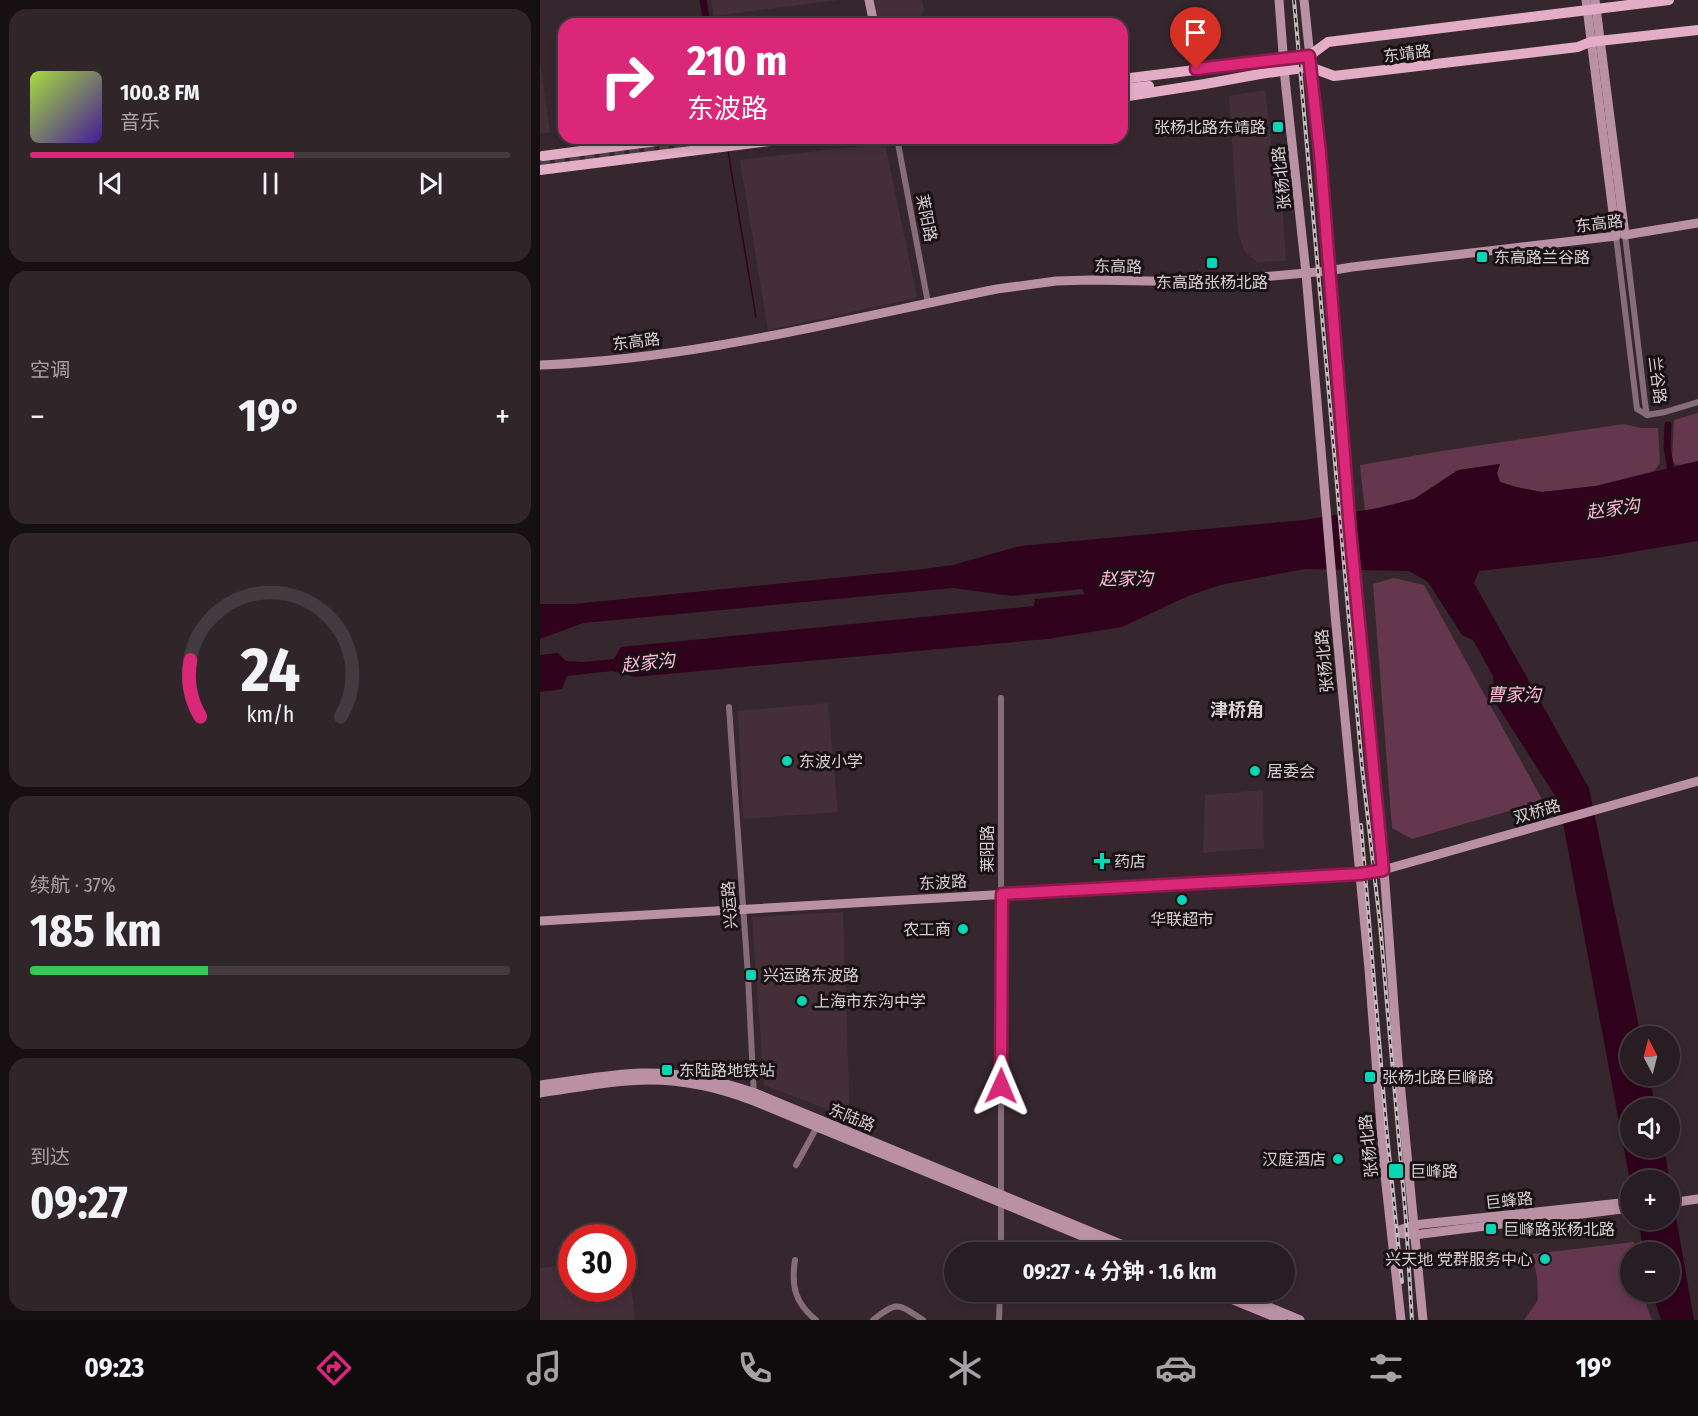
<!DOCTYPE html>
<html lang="zh">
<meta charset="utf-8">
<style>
:root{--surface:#281d22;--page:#30262a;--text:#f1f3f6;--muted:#a5a2a5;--line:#443b40;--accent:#db2777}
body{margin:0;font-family:"Fira Sans Condensed","Noto Sans SC",sans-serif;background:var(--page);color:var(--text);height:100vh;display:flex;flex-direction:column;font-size:22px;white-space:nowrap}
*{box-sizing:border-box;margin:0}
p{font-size:20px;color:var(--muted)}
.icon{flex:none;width:33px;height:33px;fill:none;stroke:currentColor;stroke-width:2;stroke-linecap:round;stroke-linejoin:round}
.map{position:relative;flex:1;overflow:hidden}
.details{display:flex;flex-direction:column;gap:9px;padding:9px;background:#161013;width:540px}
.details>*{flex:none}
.top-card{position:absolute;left:18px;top:18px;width:570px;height:126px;border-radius:18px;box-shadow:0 3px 9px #0003,0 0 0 2px var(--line);background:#db2777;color:#fff;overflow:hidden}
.needle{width:39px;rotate:353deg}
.controls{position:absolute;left:1080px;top:1026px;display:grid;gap:12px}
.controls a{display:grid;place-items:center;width:60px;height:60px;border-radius:50%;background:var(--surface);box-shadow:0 3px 9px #0003,0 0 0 2px var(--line);font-size:30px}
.speed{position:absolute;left:18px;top:1224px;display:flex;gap:12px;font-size:30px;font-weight:700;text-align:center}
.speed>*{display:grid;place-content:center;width:78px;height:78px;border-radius:50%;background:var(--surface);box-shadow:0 3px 9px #0003,0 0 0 2px var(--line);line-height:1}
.speed .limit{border:9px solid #d22;background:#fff;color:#111}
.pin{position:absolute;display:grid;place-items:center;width:51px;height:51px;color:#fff;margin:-62px -26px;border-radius:50% 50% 50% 0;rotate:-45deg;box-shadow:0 0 6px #0007}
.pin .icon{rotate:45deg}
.me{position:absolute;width:66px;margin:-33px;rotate:1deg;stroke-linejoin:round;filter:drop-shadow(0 0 4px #0008)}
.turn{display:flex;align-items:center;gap:21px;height:126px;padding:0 30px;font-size:27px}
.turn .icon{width:78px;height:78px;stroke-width:2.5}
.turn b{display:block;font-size:42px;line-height:51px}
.big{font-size:45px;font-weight:700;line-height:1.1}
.details .widget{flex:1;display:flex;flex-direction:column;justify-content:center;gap:9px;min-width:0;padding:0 21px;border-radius:18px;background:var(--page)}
.details .dial{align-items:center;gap:0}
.dial svg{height:156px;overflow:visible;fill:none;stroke:var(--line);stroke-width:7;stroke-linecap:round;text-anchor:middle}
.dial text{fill:var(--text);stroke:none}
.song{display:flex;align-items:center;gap:18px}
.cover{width:72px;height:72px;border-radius:9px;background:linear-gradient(135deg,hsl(80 70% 55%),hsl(260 70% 35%))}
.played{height:6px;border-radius:3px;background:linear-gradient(90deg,var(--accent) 55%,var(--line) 55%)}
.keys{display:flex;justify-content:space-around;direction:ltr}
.heat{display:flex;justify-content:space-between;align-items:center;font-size:33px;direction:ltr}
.charge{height:9px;border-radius:4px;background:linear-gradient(90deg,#34c759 37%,var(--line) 0)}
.trip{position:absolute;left:404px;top:1242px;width:351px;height:60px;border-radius:30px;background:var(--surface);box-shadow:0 3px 9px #0003,0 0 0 2px var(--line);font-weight:700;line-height:60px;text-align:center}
.tabs{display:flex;height:96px;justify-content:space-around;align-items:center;background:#100c0e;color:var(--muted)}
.tabs .icon{width:42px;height:42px}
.tabs .on{color:var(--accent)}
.tabs b{font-size:27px;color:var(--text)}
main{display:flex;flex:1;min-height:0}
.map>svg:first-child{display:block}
.built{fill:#442e38}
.green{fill:#64374d}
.water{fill:#30021c}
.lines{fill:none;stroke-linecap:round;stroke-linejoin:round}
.stream{stroke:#30021c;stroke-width:1.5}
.canal{stroke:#30021c;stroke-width:7}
.primary-tunnel{stroke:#4e4047;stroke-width:10;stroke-dasharray:10 5;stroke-linecap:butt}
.street{stroke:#876d78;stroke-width:6}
.secondary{stroke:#ba91a3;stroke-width:9}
.primary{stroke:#e2adc5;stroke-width:10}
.rail-casing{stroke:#c5babe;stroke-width:4}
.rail{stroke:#191215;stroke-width:1.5;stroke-dasharray:4.5;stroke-linecap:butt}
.route-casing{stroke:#8e194d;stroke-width:15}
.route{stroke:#db2777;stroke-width:10}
.poi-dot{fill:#06d5b6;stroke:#191215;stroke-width:2}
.labels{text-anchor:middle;stroke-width:6;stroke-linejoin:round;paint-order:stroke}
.street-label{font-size:16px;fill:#d9cfd3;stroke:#191215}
.poi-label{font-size:16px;fill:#d9cfd3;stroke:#191215;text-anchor:start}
.water-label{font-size:18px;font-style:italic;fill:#feb9d8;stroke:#191215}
.neighbourhood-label{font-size:18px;font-weight:bold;fill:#d9cfd3;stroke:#191215}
</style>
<main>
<section class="details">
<div class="widget">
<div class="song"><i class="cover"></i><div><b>100.8 FM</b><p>音乐</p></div></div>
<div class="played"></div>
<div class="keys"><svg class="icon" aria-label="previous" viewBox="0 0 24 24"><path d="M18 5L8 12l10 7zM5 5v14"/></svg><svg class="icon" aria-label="pause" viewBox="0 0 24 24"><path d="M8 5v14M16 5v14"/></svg><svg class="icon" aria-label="next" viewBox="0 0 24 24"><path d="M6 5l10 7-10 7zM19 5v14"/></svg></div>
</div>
<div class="widget"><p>空调</p>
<div class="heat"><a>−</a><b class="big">19°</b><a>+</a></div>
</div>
<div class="widget dial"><svg viewBox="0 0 100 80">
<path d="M14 69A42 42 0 1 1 86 69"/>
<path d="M14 69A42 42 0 0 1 9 40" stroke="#db2777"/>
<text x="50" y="56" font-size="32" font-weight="700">24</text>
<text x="50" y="72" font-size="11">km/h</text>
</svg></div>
<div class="widget"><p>续航 · 37%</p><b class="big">185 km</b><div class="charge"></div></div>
<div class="widget"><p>到达</p><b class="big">09:27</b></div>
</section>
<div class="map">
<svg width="1158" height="1320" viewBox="0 0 1158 1320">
<rect width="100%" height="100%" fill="#36272e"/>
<g class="built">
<path d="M171,0H299L174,16Z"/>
<path d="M335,0H382L384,11L375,23L369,24H339Z"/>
<path d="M0,60L10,132L0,134Z"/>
<path d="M725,90L735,178L741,182L746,261L717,262L704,251L698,232L689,96Z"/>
<path d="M345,143L377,298L228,330L200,160Z"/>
<path d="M288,703L298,812L203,819L198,711Z"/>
<path d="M723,790L724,848L663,853L665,795Z"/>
<path d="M303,912L310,1118L224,1085L212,917Z"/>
<path d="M83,1258H88L95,1320H0V1268L31,1264L32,1288H82Z"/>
</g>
<g class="green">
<path d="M1158,413V461L1139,465L1134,464L1132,459L1134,420Z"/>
<path d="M1084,424L1101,428H1118L1120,463L1114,471L1056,486L1002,492L976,487L960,482L957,473L959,464L920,470L874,499L825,511L820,465L902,451Z"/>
<path d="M854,578L884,585L1003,801L872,839L852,828L833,584Z"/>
<path d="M1094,1242L1096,1252H1090V1292H1104L1107,1307L1112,1320H984L998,1300L997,1277L992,1254Z"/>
</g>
<path class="water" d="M1158,461V541L1063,557L939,571L934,583L1049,788L1101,1036H1090V1076H1109L1116,1108H1090V1148H1124L1154,1320H1121L1112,1292H1130V1252H1104L1098,1220H1130V1180L1090,1181L1019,802L955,702L953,676L933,640L922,635L888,582L869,571L765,569L680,585L648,596L582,627L507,639L95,677L72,671L27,676L22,689L0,692V655L18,653L26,661L43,662L74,659L81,647L494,606L495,599L545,594L542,589L472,596L413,588L43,623L0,639V604H33L384,569L413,565L480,546L764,520L839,508L874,499L918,470L960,464L957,473L960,482L976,487L1002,492L1056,486Z"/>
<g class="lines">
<path class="stream" d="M188,151L216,317"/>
<g class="canal">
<path d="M163,0L167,24"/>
<path d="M1128,425L1127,447L1132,476"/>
</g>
<path class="primary-tunnel" d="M0,163L198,138"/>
<g class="street">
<path d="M357,138L388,303"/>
<path d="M1085,235L1105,403L1107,415L1097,409L1076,236Z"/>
<path d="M1107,415L1125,412L1158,402"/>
<path d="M189,707L208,976L214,1096"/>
<path d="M256,1165L277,1127"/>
<path d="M461,1252V698"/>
<path d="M255,1260C251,1286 255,1303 276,1320"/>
<path d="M333,1320C358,1300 358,1304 383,1320"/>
<path d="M459,1320L460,1292"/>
</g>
<g class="secondary">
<path d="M329,0L334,24"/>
<path d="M739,0L745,79L766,273L795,614L829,969L844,1166L861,1320"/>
<path d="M764,0L780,153L806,487L845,883L858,1061L883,1320"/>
<path d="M1055,0L1085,235L1158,223"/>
<path d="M0,365C155,359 306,319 457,289L516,281L551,280L665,282L788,271L812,267L1076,236L1046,0"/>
<path d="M0,921L820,874L843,870L1158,781"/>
<path d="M0,1085C34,1081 68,1074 101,1073C141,1072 178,1080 215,1093L600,1252"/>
<path d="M0,1093C36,1088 73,1080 110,1080C146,1080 180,1088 214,1101L581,1252"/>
<path d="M1130,1203L1158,1199"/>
<path d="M852,1233L873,1225L1090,1202"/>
<path d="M855,1233L874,1235L1090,1208"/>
<path d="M674,1292L742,1320"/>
<path d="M693,1292L760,1320"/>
</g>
<g class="primary">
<path d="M582,79L769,56L788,42L1129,0"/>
<path d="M582,89L609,86"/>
<path d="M582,97L665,84L720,74L770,67L794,76L1038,47L1050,42L1158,30"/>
<path d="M3,156L140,138"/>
<path d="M0,170L253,138"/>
</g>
<g class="rail-casing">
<g id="rail">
<path d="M754,0L822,767L840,924L866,1220L872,1320"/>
<path d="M821,825L846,1124L862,1282"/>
</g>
</g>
<use href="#rail" class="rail"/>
</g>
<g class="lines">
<g class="route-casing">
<path id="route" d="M461,1086L462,894L820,874L843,870L810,530L780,153L769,56L656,69"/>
</g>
<use href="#route" class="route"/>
</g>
<g class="poi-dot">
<rect x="732" y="121" width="12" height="12" rx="3"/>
<rect x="936" y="251" width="12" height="12" rx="3"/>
<rect x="666" y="257" width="12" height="12" rx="3"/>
<circle cx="247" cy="761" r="6"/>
<circle cx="715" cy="771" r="6"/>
<path d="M559 852h6v6h6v6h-6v6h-6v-6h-6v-6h6z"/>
<circle cx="642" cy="900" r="6"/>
<circle cx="423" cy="929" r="6"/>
<rect x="205" y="969" width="12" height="12" rx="3"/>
<circle cx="262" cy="1001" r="6"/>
<rect x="121" y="1064" width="12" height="12" rx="3"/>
<rect x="824" y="1071" width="12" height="12" rx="3"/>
<circle cx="798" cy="1159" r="6"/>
<rect x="848" y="1163" width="16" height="16" rx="3"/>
<rect x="945" y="1223" width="12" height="12" rx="3"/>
<circle cx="1005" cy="1259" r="6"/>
</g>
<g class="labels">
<g class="street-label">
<text transform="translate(867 53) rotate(-7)" y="6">东靖路</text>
<text transform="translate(741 178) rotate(-96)" y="6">张杨北路</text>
<text transform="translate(387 218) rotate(79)" y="6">莱阳路</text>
<text transform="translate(1059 223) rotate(-7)" y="6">东高路</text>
<text transform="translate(578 266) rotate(1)" y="6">东高路</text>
<text transform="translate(96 341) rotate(-7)" y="6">东高路</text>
<text transform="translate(1118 380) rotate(83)" y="6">兰谷路</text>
<text transform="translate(784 661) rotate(-95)" y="6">张杨北路</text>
<text transform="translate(997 811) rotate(-16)" y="6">双桥路</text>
<text transform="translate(447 849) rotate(-90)" y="6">莱阳路</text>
<text transform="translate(403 882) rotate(-3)" y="6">东波路</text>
<text transform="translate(189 905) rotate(-94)" y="6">兴运路</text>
<text transform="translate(312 1117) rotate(22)" y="6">东陆路</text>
<text transform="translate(828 1146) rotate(-96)" y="6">张杨北路</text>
<text transform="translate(969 1200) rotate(-6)" y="6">巨蜂路</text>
</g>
<g class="poi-label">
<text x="726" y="133" text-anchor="end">张杨北路东靖路</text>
<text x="954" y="263">东高路兰谷路</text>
<text x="672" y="288" text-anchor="middle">东高路张杨北路</text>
<text x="259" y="767">东波小学</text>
<text x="727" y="777">居委会</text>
<text x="574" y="867">药店</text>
<text x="642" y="925" text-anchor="middle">华联超市</text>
<text x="411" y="935" text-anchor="end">农工商</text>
<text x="223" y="981">兴运路东波路</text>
<text x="274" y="1007">上海市东沟中学</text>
<text x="139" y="1076">东陆路地铁站</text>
<text x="842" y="1083">张杨北路巨峰路</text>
<text x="786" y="1165" text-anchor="end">汉庭酒店</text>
<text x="870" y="1177">巨峰路</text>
<text x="963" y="1235">巨峰路张杨北路</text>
<text x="993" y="1265" text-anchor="end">兴天地 党群服务中心</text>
</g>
<g class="water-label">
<text transform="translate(1073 509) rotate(-8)" y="6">赵家沟</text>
<text x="586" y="585">赵家沟</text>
<text transform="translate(108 663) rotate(-6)" y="6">赵家沟</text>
<text x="974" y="701">曹家沟</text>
</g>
<g class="neighbourhood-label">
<text x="697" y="716">津桥角</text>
</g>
</g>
</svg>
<div class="controls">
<a><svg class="needle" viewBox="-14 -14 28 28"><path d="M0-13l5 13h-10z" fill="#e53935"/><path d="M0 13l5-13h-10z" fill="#a5a2a5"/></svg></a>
<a><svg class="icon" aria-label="sound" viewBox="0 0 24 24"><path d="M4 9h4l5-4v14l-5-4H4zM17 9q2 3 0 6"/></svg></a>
<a>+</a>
<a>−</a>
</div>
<div class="speed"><div class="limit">30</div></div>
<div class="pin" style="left:656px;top:69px;background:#d93025"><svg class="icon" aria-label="arrive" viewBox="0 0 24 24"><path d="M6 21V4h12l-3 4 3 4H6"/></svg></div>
<svg class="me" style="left:461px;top:1086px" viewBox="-20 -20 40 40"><path d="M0-17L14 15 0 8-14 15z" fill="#db2777" stroke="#fff" stroke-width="4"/></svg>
<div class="trip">09:27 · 4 分钟 · 1.6 km</div>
<div class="top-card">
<div class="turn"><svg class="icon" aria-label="right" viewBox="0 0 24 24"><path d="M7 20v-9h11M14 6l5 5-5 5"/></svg><div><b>210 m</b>东波路</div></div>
</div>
</div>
</main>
<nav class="tabs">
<b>09:23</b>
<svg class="icon on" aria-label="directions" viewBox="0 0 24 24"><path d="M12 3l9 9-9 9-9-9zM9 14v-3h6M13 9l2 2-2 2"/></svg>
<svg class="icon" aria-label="music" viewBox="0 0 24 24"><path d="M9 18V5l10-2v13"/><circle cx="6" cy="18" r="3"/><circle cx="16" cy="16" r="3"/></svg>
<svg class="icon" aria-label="phone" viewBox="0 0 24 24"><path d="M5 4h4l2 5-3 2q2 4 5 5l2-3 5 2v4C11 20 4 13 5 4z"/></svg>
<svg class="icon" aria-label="climate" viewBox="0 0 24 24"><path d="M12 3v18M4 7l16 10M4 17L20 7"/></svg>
<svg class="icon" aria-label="car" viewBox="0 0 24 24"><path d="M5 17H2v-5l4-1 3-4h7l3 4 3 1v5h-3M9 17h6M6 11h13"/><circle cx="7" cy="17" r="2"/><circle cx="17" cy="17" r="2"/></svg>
<svg class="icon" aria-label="filters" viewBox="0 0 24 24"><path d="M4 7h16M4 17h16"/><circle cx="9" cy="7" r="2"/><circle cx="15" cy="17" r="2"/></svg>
<b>19°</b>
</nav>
